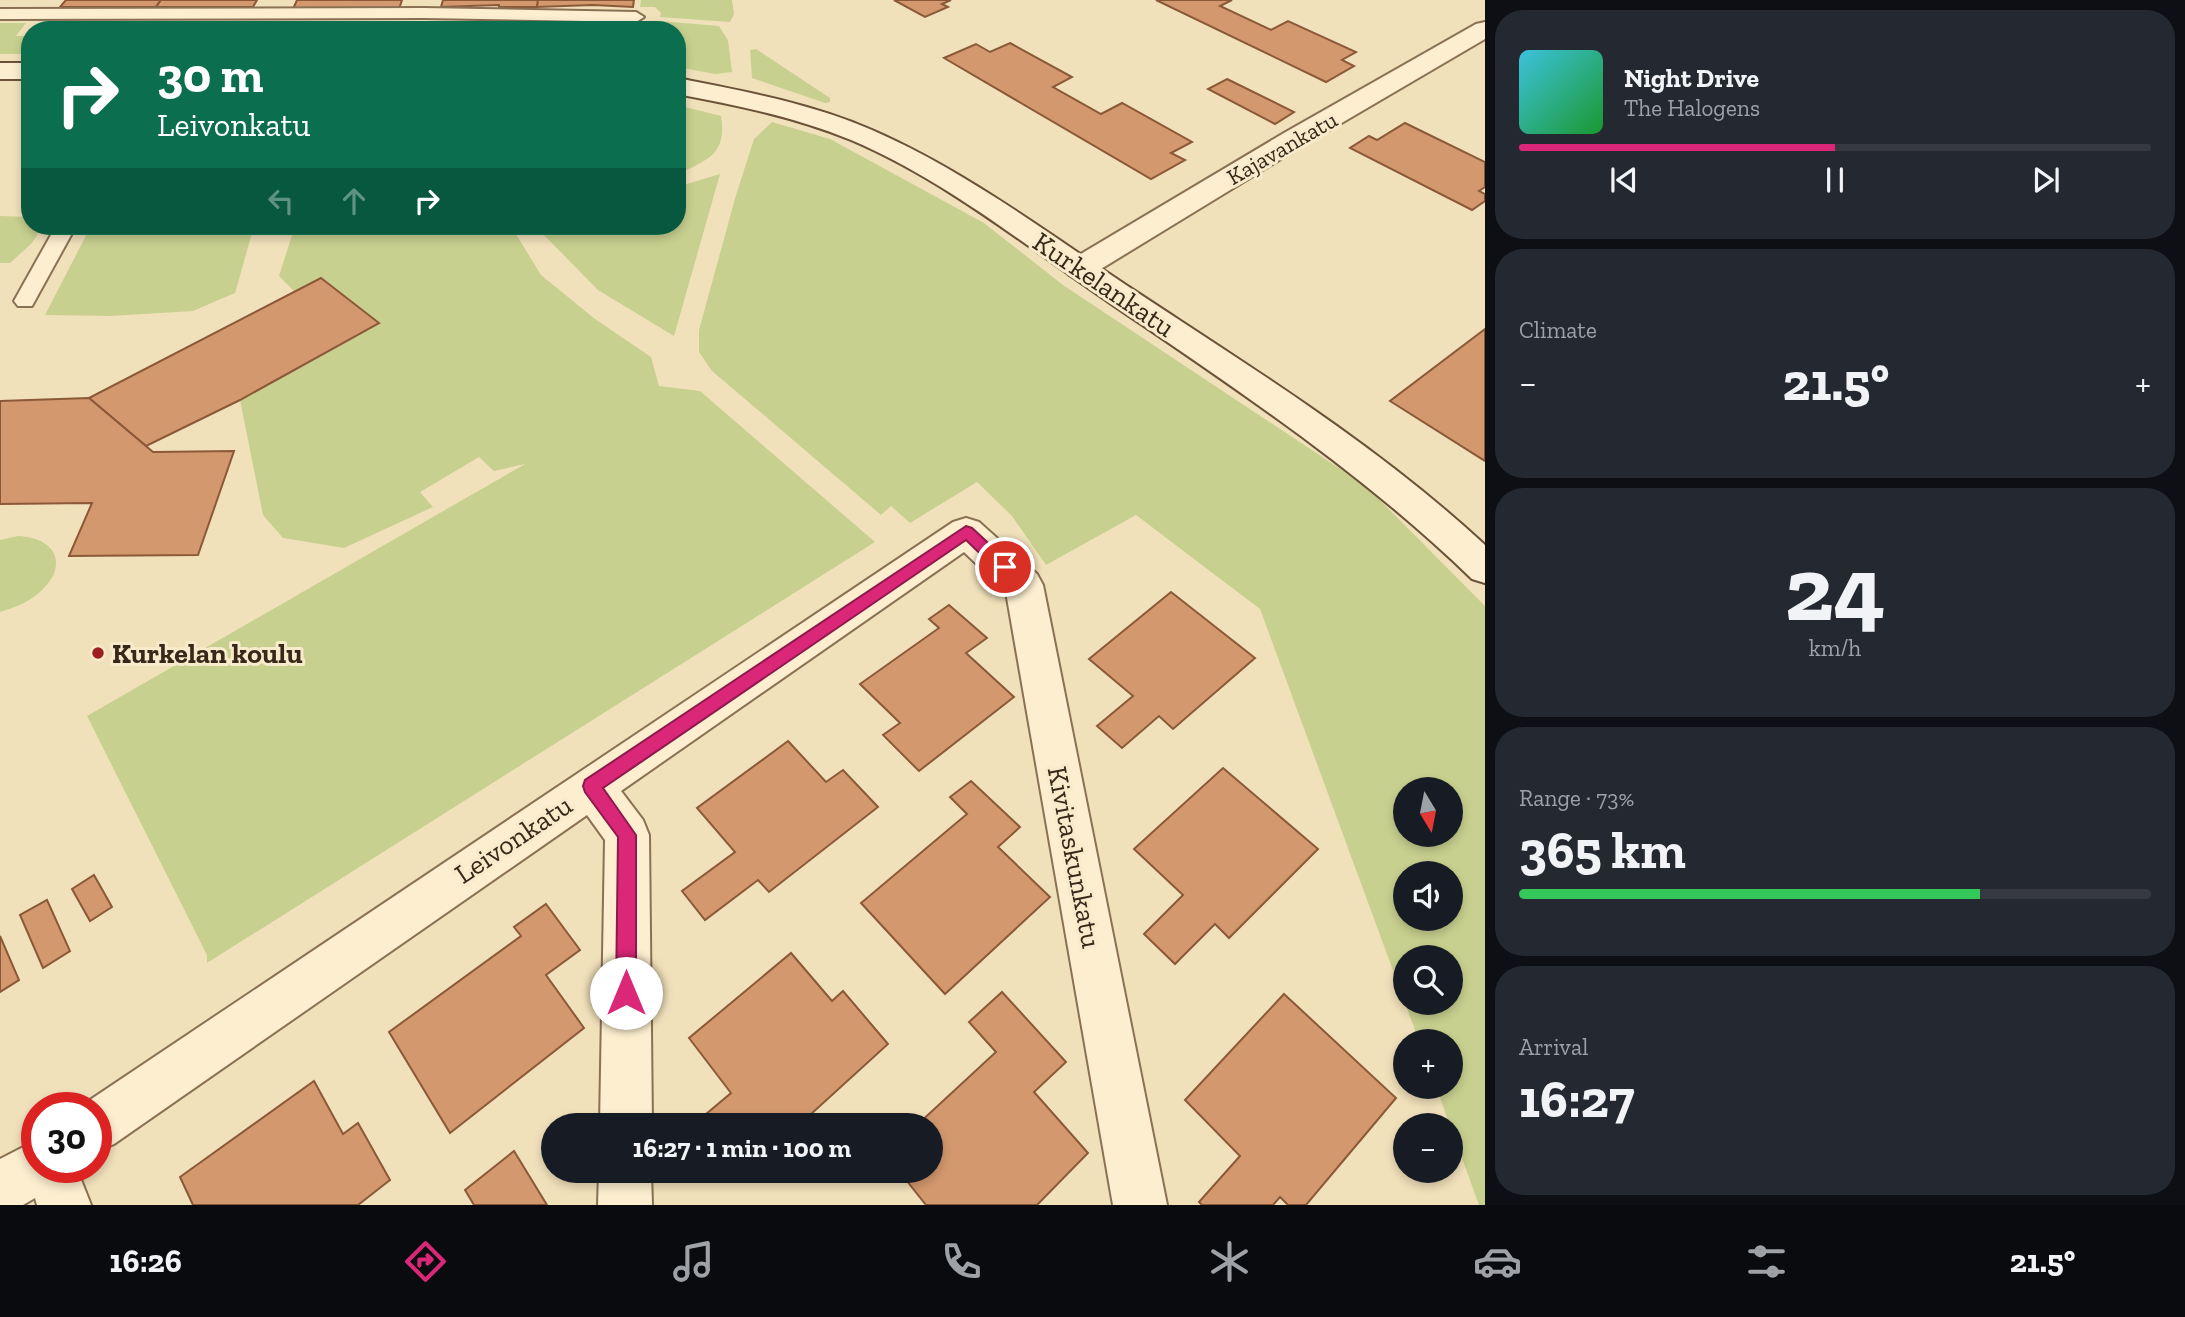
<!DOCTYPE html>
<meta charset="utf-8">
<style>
:root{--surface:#171b24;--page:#242831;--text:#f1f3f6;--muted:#9ea1a6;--line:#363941;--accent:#db2777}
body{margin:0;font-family:"Zilla Slab",serif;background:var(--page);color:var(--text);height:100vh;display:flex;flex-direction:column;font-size:26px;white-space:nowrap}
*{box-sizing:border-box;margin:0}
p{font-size:23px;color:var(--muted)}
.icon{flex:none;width:38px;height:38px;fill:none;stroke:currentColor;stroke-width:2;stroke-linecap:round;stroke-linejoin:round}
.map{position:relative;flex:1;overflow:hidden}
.details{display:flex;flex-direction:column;gap:10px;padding:10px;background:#0d0f14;width:700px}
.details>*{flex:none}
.top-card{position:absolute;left:21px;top:21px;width:665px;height:214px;border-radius:28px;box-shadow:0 4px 10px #0003;background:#0b6e4f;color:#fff;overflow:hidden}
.needle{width:46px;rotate:170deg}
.fabs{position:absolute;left:1393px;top:777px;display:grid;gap:14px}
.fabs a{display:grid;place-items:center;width:70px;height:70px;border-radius:50%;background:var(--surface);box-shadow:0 4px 10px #0003;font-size:35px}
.speed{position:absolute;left:21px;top:1092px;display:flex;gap:14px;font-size:35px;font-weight:700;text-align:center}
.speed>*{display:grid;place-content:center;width:91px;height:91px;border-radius:50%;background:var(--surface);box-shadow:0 4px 10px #0003;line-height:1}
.speed .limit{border:10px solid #d22;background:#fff;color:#111}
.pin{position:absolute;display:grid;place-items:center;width:60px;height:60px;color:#fff;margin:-30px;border:4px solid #fff;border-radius:50%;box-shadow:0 2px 7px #0007}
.me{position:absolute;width:77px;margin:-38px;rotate:0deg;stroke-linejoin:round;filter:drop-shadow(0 0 5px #0008)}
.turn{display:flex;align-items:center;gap:24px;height:147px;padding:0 21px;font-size:32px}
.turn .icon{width:91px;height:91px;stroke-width:2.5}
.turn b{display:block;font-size:49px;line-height:60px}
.lanes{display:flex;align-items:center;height:66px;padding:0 21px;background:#0003;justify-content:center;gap:35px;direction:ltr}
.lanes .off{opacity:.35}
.big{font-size:52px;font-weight:800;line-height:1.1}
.details .tile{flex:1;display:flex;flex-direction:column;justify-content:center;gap:10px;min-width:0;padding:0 24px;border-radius:28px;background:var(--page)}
.details .dial{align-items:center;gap:0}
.dial b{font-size:91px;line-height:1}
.song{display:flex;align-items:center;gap:21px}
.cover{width:84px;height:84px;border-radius:10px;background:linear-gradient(135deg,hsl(190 70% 55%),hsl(130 70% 35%))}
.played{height:7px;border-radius:4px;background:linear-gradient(90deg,var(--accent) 50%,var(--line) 50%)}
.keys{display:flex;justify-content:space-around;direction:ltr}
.heat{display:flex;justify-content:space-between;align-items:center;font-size:38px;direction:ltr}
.charge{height:10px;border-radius:5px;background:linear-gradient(90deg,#34c759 73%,var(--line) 0)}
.trip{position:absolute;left:541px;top:1113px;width:402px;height:70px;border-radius:35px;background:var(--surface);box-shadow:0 4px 10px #0003;font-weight:800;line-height:70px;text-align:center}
.tabs{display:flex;height:112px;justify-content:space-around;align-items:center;background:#090b0e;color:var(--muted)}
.tabs .icon{width:49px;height:49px}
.tabs .selected{color:var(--accent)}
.tabs b{font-size:32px;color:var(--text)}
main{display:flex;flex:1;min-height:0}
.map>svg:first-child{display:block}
.green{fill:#c8d08f;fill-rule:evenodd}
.building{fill:#d3986d;stroke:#8b5938;stroke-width:2}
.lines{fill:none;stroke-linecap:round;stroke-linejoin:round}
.lane-casing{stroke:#8a7154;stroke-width:4}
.street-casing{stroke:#8a7154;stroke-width:4}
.secondary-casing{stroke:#6b5137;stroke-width:4}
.lane{fill:#fceecf;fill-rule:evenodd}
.street{fill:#fceecf;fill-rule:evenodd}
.secondary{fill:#fceecf;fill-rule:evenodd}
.route{fill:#db2777;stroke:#8e194d;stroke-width:2}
.poi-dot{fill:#9e1f1f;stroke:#f8ebcb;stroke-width:2.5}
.labels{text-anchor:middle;stroke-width:6;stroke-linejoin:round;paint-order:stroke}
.far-street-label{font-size:23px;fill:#37281a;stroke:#f8ebcb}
.street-label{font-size:28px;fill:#37281a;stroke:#f8ebcb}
.poi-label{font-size:28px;font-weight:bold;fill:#37281a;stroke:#f8ebcb;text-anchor:start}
</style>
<main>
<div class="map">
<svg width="1485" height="1205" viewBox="0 0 1485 1205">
<rect width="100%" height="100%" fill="#f1e1bb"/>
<g class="green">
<path d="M641,0H732L734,14L730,22L660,17L661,13L655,7H640Z"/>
<path d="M660,21L719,26L728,40L732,72L715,74L677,67V30H637V24H659Z"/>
<path d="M0,23H26L16,36H30V54H0Z"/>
<path d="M756,49L830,98V102L825,103L752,78L750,50Z"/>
<path d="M677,105L721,116C727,155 708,159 677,175Z"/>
<path d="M772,122L830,139L984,223L1063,285L1366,486L1485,606V1205H1479L1436,1087H1451V1041H1419L1260,609L1136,515L1046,565L1012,516L977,482L910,523L891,506L881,515L712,371L699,352V330L736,195L754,139ZM1405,789H1451V835H1405ZM1405,873H1451V919H1405ZM1405,957H1451V1003H1405Z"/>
<path d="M720,174L674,336L598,290L535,226H677V187Z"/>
<path d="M0,216L30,217V226L42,227L32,243L10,263H0Z"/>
<path d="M91,226H254L235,293L193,311L111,316L45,315Z"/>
<path d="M295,226H511L541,275L595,319L651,357L659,386L700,391L875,542L207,963V955L87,716L525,464L494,471L479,457L420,492L433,507L344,548L283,538L263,515L240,400L378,323L322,278L295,292L279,276Z"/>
<path d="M18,536C61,538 69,571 35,596C25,604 12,608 0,612V540Z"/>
</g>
<g class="building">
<path d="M66,0H161L156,7H60Z"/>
<path d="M161,0H257L253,7H156Z"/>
<path d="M297,0H402L399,9H293Z"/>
<path d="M443,0H538L537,7H499V5L441,7Z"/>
<path d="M538,0H634L633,7L593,5L537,7Z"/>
<path d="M894,0H951L942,4L948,7L925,17Z"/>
<path d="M1156,0H1232L1220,6L1271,30L1288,21L1356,52L1342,60L1354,66L1326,82Z"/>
<path d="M1010,43L1072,77L1053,87L1101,114L1122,103L1192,142L1171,153L1185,160L1151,179L944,58L976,44L990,52Z"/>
<path d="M1227,79L1294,112L1275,124L1208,89Z"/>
<path d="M1405,123L1485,162V187L1479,191L1485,194V201L1472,210L1350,148L1369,136L1377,140Z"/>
<path d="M321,278L379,323L240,400L146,446L89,398Z"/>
<path d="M1485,329V461L1390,401Z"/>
<path d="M89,398L153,452L234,451L198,555L69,556L92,503L0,504V401Z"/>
<path d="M1171,592L1255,658L1173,729L1159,716L1122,748L1097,726L1133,696L1089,659Z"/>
<path d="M949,605L987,638L966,653L1014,697L919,771L883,735L900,723L860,684L939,628L929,619Z"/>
<path d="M788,741L826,782L843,770L878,807L769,892L758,880L705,920L682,891L735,852L697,808Z"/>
<path d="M1223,768L1318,849L1229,938L1215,924L1175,964L1144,934L1183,895L1134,849Z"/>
<path d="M971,781L1020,827L998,847L1050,897L945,994L861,903L967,814L950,797Z"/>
<path d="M94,875L112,907L90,921L72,889Z"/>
<path d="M47,900L70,951L43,968L20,915Z"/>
<path d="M546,904L580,950L546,975L584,1028L450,1133L389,1032L521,936L514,927Z"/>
<path d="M0,936L19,980L0,992Z"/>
<path d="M791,953L832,1001L843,991L888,1044L799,1125H693L731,1093L689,1038Z"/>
<path d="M1002,992L1066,1062L1034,1092L1088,1153L1037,1205H926L899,1171H931V1125H917L996,1052L969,1022Z"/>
<path d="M1284,994L1396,1098L1306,1205H1288L1280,1197L1273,1205H1202L1199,1202L1240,1156L1185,1100Z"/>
<path d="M314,1081L343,1134L358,1123L390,1180L358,1205H193L180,1177Z"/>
<path d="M514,1151L547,1205H474L465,1190Z"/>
</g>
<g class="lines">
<g class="lane-casing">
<g id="lane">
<path d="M424,8L636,12L644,17L636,22L424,18L0,19V9Z"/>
<path d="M56,226H76L32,306H18L14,301Z"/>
</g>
</g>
<g class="street-casing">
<g id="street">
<path d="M1485,22V39L1304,145L1091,275L1080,278L1069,275L1065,268L1069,261L1284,133L1476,24Z"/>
<path d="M966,518L979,522L1037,574L1043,585L1167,1205H1113L1006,592L964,552L621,791L643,820L649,835L652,1125H600L605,840L587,815L114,1144L96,1152V1108H78L953,522Z"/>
<path d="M37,1140V1167H76L91,1205H37L35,1198L23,1205H0V1159Z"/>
<path d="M599,1171H651L652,1205H598Z"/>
</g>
</g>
<g class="secondary-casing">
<g id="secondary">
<rect x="0" y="63" width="30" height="16"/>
<path d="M677,78C743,91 810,103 872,130C964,170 1046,232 1129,287C1252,368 1377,445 1485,545V583L1472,579C1362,472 1236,389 1110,303C1026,246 945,180 851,140C795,117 736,105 677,94Z"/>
</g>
</g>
<use href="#lane" class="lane"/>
<use href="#street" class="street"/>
<use href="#secondary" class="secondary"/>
</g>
<path class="route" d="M966,526L972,528L1010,563L1012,567L1010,572H999L966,540L603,788L636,835V993L633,1000L626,1003L619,1000L616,993L618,837L585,792L583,786L585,780Z"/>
<circle class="poi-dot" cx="98" cy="653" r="7"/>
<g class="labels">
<g class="far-street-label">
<text transform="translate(1282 148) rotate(-30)" y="8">Kajavankatu</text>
</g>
<g class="street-label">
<text transform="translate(1104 284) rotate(34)" y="10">Kurkelankatu</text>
<text transform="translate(513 839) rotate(-34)" y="10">Leivonkatu</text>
<text transform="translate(1075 857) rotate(79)" y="10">Kivitaskunkatu</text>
</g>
<g class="poi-label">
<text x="112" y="663">Kurkelan koulu</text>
</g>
</g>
</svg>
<div class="fabs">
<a><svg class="needle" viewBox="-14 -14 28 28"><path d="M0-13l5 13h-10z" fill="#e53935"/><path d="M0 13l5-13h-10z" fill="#9ea1a6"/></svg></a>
<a><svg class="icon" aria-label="sound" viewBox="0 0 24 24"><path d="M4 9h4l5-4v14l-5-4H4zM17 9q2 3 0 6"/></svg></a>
<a><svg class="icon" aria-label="search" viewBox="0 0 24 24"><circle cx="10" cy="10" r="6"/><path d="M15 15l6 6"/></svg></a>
<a>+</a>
<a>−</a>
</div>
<div class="speed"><div class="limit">30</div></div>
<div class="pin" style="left:1005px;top:567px;background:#d93025"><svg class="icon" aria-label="arrive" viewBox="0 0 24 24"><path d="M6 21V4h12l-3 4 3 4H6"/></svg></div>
<svg class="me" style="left:626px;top:993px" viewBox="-20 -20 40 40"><circle r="19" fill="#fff"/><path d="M0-13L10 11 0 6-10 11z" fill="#db2777"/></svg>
<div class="trip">16:27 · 1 min · 100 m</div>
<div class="top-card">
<div class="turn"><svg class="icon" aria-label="right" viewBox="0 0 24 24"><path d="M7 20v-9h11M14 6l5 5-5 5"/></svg><div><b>30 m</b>Leivonkatu</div></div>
<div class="lanes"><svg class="icon off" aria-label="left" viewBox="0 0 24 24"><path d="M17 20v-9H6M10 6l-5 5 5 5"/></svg><svg class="icon off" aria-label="ahead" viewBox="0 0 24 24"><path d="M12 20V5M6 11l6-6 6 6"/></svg><svg class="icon" aria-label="right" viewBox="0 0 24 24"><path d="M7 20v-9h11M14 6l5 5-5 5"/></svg></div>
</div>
</div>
<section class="details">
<div class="tile">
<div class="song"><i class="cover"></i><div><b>Night Drive</b><p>The Halogens</p></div></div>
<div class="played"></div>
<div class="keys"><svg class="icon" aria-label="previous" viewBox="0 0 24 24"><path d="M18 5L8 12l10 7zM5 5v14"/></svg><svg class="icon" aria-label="pause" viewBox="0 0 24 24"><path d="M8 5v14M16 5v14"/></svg><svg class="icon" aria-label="next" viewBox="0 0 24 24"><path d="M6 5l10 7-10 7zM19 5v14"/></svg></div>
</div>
<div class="tile"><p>Climate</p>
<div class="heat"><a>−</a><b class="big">21.5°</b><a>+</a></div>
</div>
<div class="tile dial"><b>24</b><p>km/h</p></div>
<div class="tile"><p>Range · 73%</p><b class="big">365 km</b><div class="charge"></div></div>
<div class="tile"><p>Arrival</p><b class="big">16:27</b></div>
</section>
</main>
<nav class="tabs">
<b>16:26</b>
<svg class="icon selected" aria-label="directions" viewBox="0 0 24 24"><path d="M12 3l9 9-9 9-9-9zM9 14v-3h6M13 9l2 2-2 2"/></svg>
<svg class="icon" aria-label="music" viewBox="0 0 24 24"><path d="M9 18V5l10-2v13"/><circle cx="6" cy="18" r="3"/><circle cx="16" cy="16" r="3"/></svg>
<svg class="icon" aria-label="phone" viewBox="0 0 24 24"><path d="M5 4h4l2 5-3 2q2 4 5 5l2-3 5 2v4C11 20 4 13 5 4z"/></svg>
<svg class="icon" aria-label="climate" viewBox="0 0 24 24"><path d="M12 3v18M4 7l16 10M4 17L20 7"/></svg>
<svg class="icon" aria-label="car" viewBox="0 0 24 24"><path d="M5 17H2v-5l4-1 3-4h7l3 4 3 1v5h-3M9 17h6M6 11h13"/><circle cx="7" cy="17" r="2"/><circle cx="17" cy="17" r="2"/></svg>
<svg class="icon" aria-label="filters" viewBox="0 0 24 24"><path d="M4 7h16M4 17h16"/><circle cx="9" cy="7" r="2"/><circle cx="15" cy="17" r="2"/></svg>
<b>21.5°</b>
</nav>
